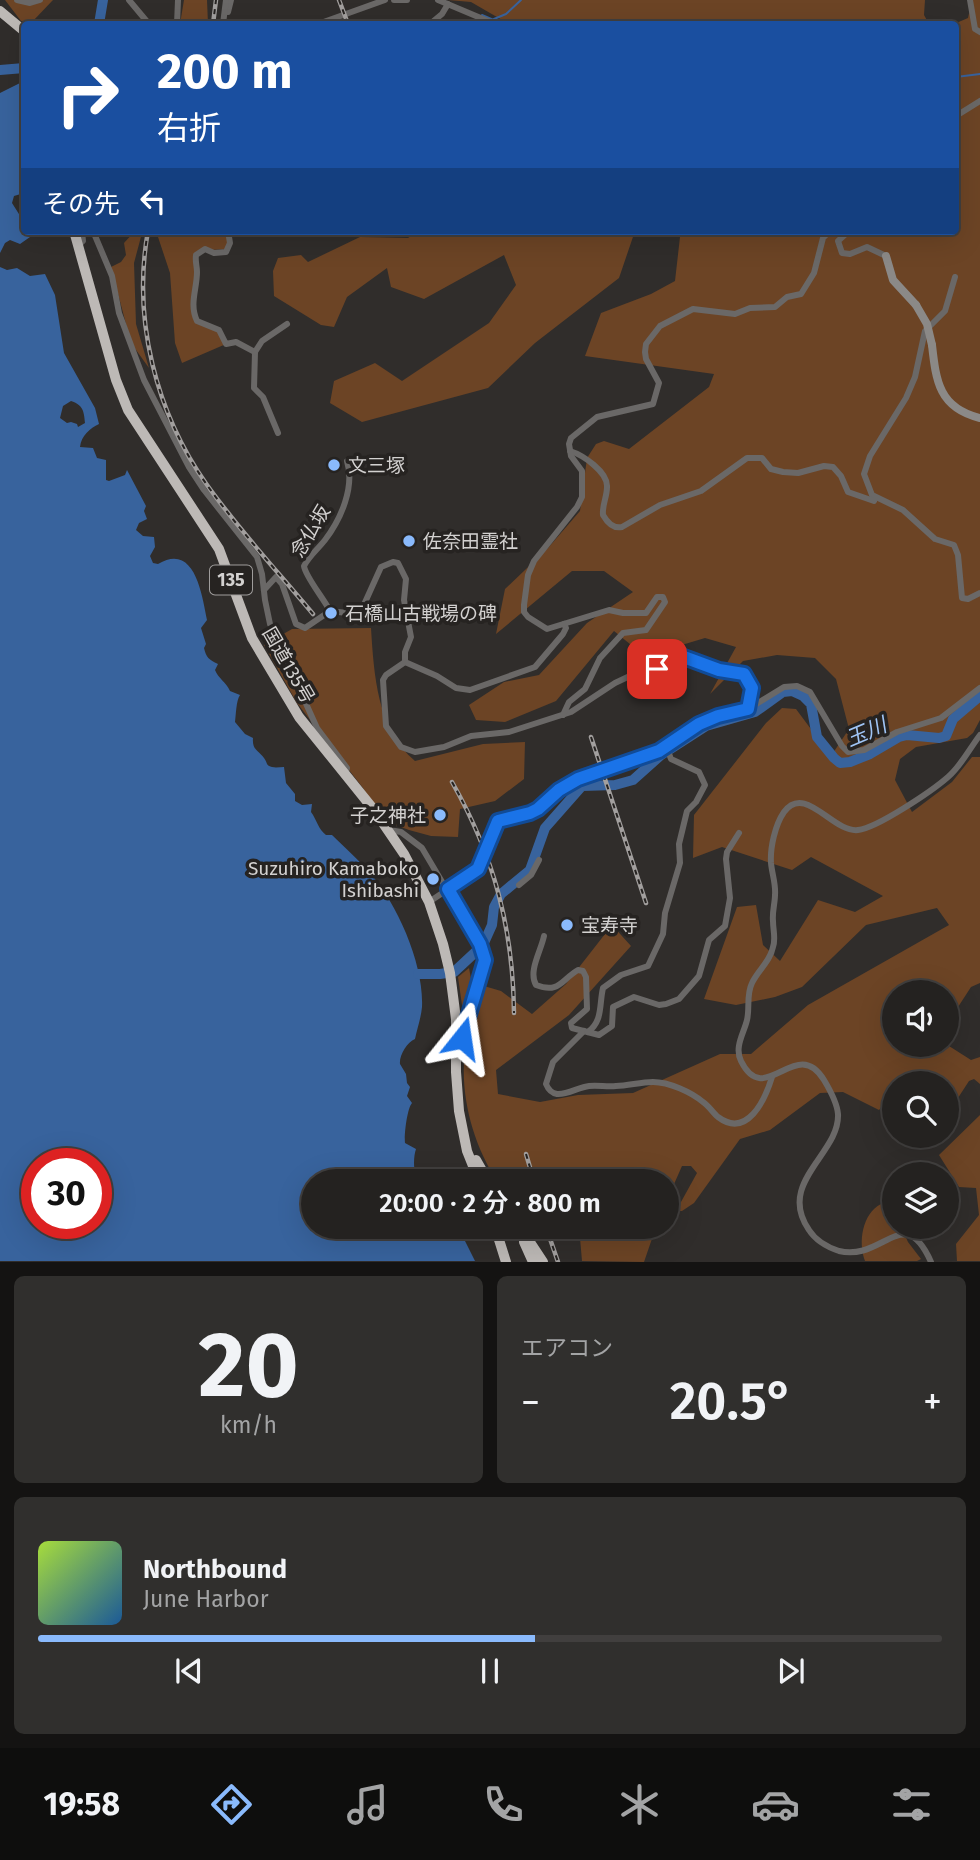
<!DOCTYPE html>
<html lang="ja">
<meta charset="utf-8">
<style>
:root{--surface:#242220;--page:#302f2d;--text:#f1f3f6;--muted:#a3a4a5;--line:#413f3e;--accent:#8abafc}
body{margin:0;font-family:"Fira Sans","Noto Sans JP",sans-serif;background:var(--page);color:var(--text);height:100vh;display:flex;flex-direction:column;font-size:26px;white-space:nowrap}
*{box-sizing:border-box;margin:0}
p{font-size:23px;color:var(--muted)}
.icon{flex:none;width:38px;height:38px;fill:none;stroke:currentColor;stroke-width:2;stroke-linecap:round;stroke-linejoin:round}
.map{position:relative;height:1262px;overflow:hidden}
.panel{display:flex;flex-direction:column;gap:14px;padding:14px;background:#141312;flex:1}
.panel>*{flex:none}
.hud{position:absolute;left:21px;top:21px;width:938px;height:214px;border-radius:7px;box-shadow:0 7px 28px #0002,0 0 0 2px var(--line);background:#1a4fa0;color:#fff;overflow:hidden}
.buttons{position:absolute;left:882px;top:980px;display:grid;gap:14px}
.buttons a{display:grid;place-items:center;width:77px;height:77px;border-radius:50%;background:var(--surface);box-shadow:0 7px 28px #0002,0 0 0 2px var(--line);font-size:35px}
.speed{position:absolute;left:21px;top:1148px;display:flex;gap:14px;font-size:35px;font-weight:700;text-align:center}
.speed>*{display:grid;place-content:center;width:91px;height:91px;border-radius:50%;background:var(--surface);box-shadow:0 7px 28px #0002,0 0 0 2px var(--line);line-height:1}
.speed .limit{border:10px solid #d22;background:#fff;color:#111}
.pin{position:absolute;display:grid;place-items:center;width:60px;height:60px;color:#fff;margin:-30px;border-radius:14px;box-shadow:0 4px 10px #0006}
.me{position:absolute;width:77px;margin:-38px;rotate:15deg;stroke-linejoin:round;filter:drop-shadow(0 0 5px #0008)}
.turn{display:flex;align-items:center;gap:24px;height:147px;padding:0 21px;font-size:32px}
.turn .icon{width:91px;height:91px;stroke-width:2.5}
.turn b{display:block;font-size:49px;line-height:60px}
.then{display:flex;align-items:center;height:66px;padding:0 21px;background:#0003;gap:14px;font-size:26px}
.big{font-size:52px;font-weight:600;line-height:1.1}
.panel .widget{flex:1;display:flex;flex-direction:column;justify-content:center;gap:10px;min-width:0;padding:0 24px;border-radius:10px;background:var(--page)}
.panel .dial{align-items:center;gap:0}
.dial b{font-size:91px;line-height:1}
.song{display:flex;align-items:center;gap:21px}
.cover{width:84px;height:84px;border-radius:10px;background:linear-gradient(135deg,hsl(80 70% 55%),hsl(210 70% 35%))}
.played{height:7px;border-radius:4px;background:linear-gradient(90deg,var(--accent) 55%,var(--line) 55%)}
.keys{display:flex;justify-content:space-around;direction:ltr}
.heat{display:flex;justify-content:space-between;align-items:center;font-size:38px;direction:ltr}
.panel .tiles{flex:1;display:grid;gap:14px;grid-template-columns:1fr 1fr}
.widget:last-child{grid-column:span 2}
.trip{position:absolute;left:301px;top:1169px;width:378px;height:70px;border-radius:35px;background:var(--surface);box-shadow:0 7px 28px #0002,0 0 0 2px var(--line);font-weight:600;line-height:70px;text-align:center}
.tab-bar{display:flex;height:112px;justify-content:space-around;align-items:center;background:#0e0e0d;color:var(--muted)}
.tab-bar .icon{width:49px;height:49px}
.tab-bar .selected{color:var(--accent)}
.tab-bar b{font-size:32px;color:var(--text)}
.map>svg:first-child{display:block}
.green{fill:#6c4425}
.water{fill:#38639d;fill-rule:evenodd}
.lines{fill:none;stroke-linecap:round;stroke-linejoin:round}
.stream{stroke:#38639d;stroke-width:2}
.river{stroke:#38639d;stroke-width:10}
.street{stroke:#6a6867;stroke-width:6}
.secondary{stroke:#8b8987;stroke-width:8}
.highway{stroke:#bdb9b6;stroke-width:10}
.rail-casing{stroke:#a29f9e;stroke-width:4.5}
.rail{stroke:#262321;stroke-width:2;stroke-dasharray:5;stroke-linecap:butt}
.secondary-bridge{stroke:#8b8987;stroke-width:8}
.route-casing{stroke:#114b97;stroke-width:18}
.route{stroke:#1a73e8;stroke-width:12}
.poi-dot{fill:#8abafc;stroke:#262321;stroke-width:2.5}
.labels{text-anchor:middle;stroke-width:7;stroke-linejoin:round;paint-order:stroke}
.shield{fill:#262321;stroke:#9f9d9c;stroke-width:2}
.shield-label{font-size:18px;font-weight:bold;fill:#d3d1d0}
.poi-label{font-size:19px;fill:#d3d1d0;stroke:#262321;text-anchor:start}
.street-label{font-size:19px;fill:#d3d1d0;stroke:#262321}
.water-label{font-size:21px;font-style:italic;fill:#a0c5f6;stroke:#262321}
</style>
<div class="map">
<svg width="980" height="1262" viewBox="0 0 980 1262">
<rect width="100%" height="100%" fill="#302d2b"/>
<g class="green">
<path d="M5,0H53L32,22L21,21Z"/>
<path d="M184,0H207L208,24H180Z"/>
<path d="M448,0H925L924,15L929,24H509L471,2Z"/>
<path d="M972,0H980V720L973,733L967,738L916,747L900,759L895,780L912,812L952,782L972,757H980V983L971,987L947,1024V992H894V1045H947V1041L949,1046L971,1060L980,1057V1084L974,1079L969,1081L956,1101L947,1109V1083L917,1070L905,1083H894V1094L879,1110L843,1092L820,1093L770,1130L740,1139L694,1203L682,1211H676L697,1173L691,1166H682L667,1200V1181H497C471,1141 457,1086 467,1039C471,1021 479,1003 484,986L501,991L532,1014L566,984L612,925L631,946L569,1015L496,1070L498,1094L540,1102L578,1095L633,1093L720,1054H751L808,1005L949,925L937,908L866,925L802,987L775,997L736,1005L704,999L737,907L756,905L763,945L780,961L818,900L855,912L883,896L811,857L792,870L722,847L693,858L694,815L766,723L782,708L796,709L831,756L849,729L836,679L815,658L777,655L743,661L710,694L736,647L705,638L665,650L636,649L614,631L556,701L505,722L476,720L469,705L504,682L539,675L587,623L633,592L604,571H572L496,634L505,589L548,548L580,511L587,458L596,444L604,441L629,449L709,387L714,374L585,356L601,313L651,294L675,281L680,237L683,231H956L954,24L968,18Z"/>
<path d="M135,231H142V233L134,263L136,324L149,368L131,343L111,267L121,262L126,255L124,243Z"/>
<path d="M156,231H228L229,249L209,250L196,255L193,298L197,321L216,328L226,344L182,363L175,343L170,273Z"/>
<path d="M418,231H635L619,278L535,343L488,388L362,422L330,403L334,381L375,363L402,381L489,323L516,285L504,255L424,299L391,287L387,268L347,297L334,327L321,325L274,296L273,271L278,258L301,255L308,262L360,237L408,238Z"/>
<path d="M371,628C374,675 377,729 415,761L483,744L525,742L524,779L495,801L460,809L458,837L431,836L409,830L390,823L378,814L363,788L297,703L264,645L292,629Z"/>
<path d="M469,968L473,989L464,1019L458,977Z"/>
<path d="M980,1115V1261H957L956,1244L979,1215L976,1188L959,1187L939,1155Z"/>
<path d="M881,1204L894,1218V1227H901L908,1242L921,1259L917,1261H865C858,1242 862,1214 881,1204Z"/>
<path d="M572,1227H656L644,1262L582,1261L580,1238Z"/>
</g>
<g class="water">
<path d="M24,81V193L14,196L12,203L24,222V231H31L30,237L20,244L10,240L5,243L0,253V93Z"/>
<path d="M0,267L7,270L17,268L30,276L45,274L55,295L64,353L95,408L99,424C90,428 81,436 80,447L93,448L97,458L106,460V480L109,481L125,475L127,470L146,506L144,511L147,519L139,523L136,530L143,536L154,537L155,547L150,556L153,563L158,564C195,542 202,595 207,620L201,628L206,644L204,648C206,657 209,660 218,664L215,670C218,678 226,682 230,691L240,695C236,701 236,715 235,722L245,734L253,738C252,750 258,750 264,758C268,763 265,765 272,767C276,768 280,767 284,767L286,783L295,794V801L302,805L312,804L311,812C317,820 318,829 326,835H332C345,848 359,860 370,873C398,905 424,965 422,1007C421,1018 417,1029 415,1039C407,1042 399,1056 400,1064L406,1074L407,1083L410,1087L407,1096L412,1103C407,1109 404,1135 405,1143L416,1149C413,1158 413,1174 419,1181H313V1227H446L464,1232L465,1241L475,1261H0ZM71,401C83,405 84,411 85,423L78,427L77,424L71,422L67,423L60,418L63,406ZM37,1164H96V1223H37Z"/>
</g>
<g class="lines">
<g class="stream">
<path d="M482,15L503,24"/>
<path d="M494,19L506,14L521,0"/>
<path d="M956,77L980,74"/>
</g>
<g class="river">
<path d="M99,24L103,0"/>
<path d="M0,70L24,68"/>
<path d="M418,974H440L454,972L483,945L492,925L494,907L501,894L530,870L545,828L582,786L615,785L633,780L661,755L706,726L755,712L783,692L792,691L803,696L811,704L817,737L834,758L840,763L850,762L870,754L899,737L907,735L939,738L946,736L953,719L980,696"/>
</g>
<g class="street">
<path d="M17,0L30,3L40,0"/>
<path d="M129,0L149,24"/>
<path d="M394,0H407"/>
<path d="M438,0L495,24"/>
<path d="M970,0L975,29L980,32"/>
<path d="M228,12L231,0"/>
<path d="M177,24L178,0"/>
<path d="M223,24L226,0"/>
<path d="M318,24L385,0"/>
<path d="M430,24L442,14L448,4"/>
<path d="M956,116L980,101"/>
<path d="M93,231L112,276L119,313L144,380L189,467L204,490L257,557L262,574L265,600L270,624L317,728L347,768L346,772"/>
<path d="M228,231L230,243L226,252L214,253L205,249L196,255C195,261 197,266 197,272C197,289 189,304 197,321L219,330L226,344L236,342L255,352L254,388L263,397L278,433"/>
<path d="M849,231L838,241L842,253L850,254L867,247L886,256"/>
<path d="M79,245L83,241L82,231"/>
<path d="M955,277L945,311L925,331L915,377L906,398L870,456L864,474L872,495L903,510L935,539L954,545L958,555L962,598L968,599L980,593"/>
<path d="M255,352L262,341L287,324"/>
<path d="M570,451C583,455 608,472 607,487C607,497 602,505 603,515C607,522 613,529 622,527L660,505L701,491L747,458H762L771,469L783,472L798,473L824,466L833,467L841,476L848,492L874,501"/>
<path d="M264,590L276,577L282,584L296,624L305,628L330,611L347,613L362,609L381,567L393,562L398,563L406,579L404,600L411,637L405,652V662"/>
<path d="M330,611C324,599 305,576 304,566C309,556 318,549 325,540C341,519 355,487 347,461"/>
<path d="M405,662L386,675L383,680L386,726L401,747L415,752L444,747L471,736L509,732L571,712L615,683L634,674L653,670L681,657L719,670L744,674L752,688L748,709"/>
<path d="M405,662L437,676L456,688L470,690L535,667L563,634L566,628L564,624"/>
<path d="M563,715L569,702L585,689L600,658L623,633L646,630L665,602L663,597H657L646,613H623L609,610L547,629L528,617L524,612V605L528,575L534,561L577,507L582,497V471L571,456L569,444L571,438L597,417L653,404L659,383L646,359L645,352L646,344L660,326L693,309L735,314L750,308L775,307L787,297L801,294L814,273L823,238L830,231"/>
<path d="M389,830L401,832L422,848L483,951V968L462,1038L456,1046"/>
<path d="M519,885L531,875L539,860"/>
<path d="M429,902L478,869L498,821L530,813L538,809L559,790L578,779L658,751L699,724L718,716L748,709L784,687L797,686L810,692L842,746L848,752L864,750L897,732L941,718L980,688"/>
<path d="M544,936C541,951 528,971 536,985C559,994 561,980 578,970L583,971L586,977L587,1009L571,1023L572,1028L599,1035L612,1026L613,1007L634,997L659,1005L666,1004L679,999L699,976L709,940L725,926L730,898L726,859L727,852L739,833"/>
<path d="M584,1031L553,1062L546,1084C548,1089 551,1093 557,1094C567,1095 579,1087 589,1086C598,1085 607,1087 616,1086C628,1086 640,1082 653,1082C669,1082 691,1092 703,1102C709,1106 713,1113 718,1117C747,1139 765,1100 772,1077"/>
<path d="M588,1032C603,1021 599,1005 603,988L621,975L648,966L663,934L665,913L680,863L679,844L687,811L696,802L705,785L699,772L671,759L666,746"/>
<path d="M931,1262C904,1201 883,1262 839,1251C827,1247 816,1241 809,1230C776,1182 840,1154 838,1114C837,1102 830,1090 824,1080C796,1034 765,1110 741,1061C734,1047 744,1033 747,1020C750,1008 746,995 752,983C758,970 770,962 773,947C776,939 773,930 773,921C772,912 775,903 775,895C776,884 772,874 771,863C770,848 775,825 784,812C805,783 833,833 858,830C877,828 932,791 948,777C961,766 970,748 980,735"/>
</g>
<g class="secondary">
<path d="M886,256L893,280L916,305"/>
<path d="M932,345C936,381 939,408 980,418"/>
</g>
<g class="highway">
<path d="M0,11L24,31"/>
<path d="M74,231L116,380L128,410L219,549L252,638L299,717L374,810L404,854L429,902L443,944L450,973L456,1019V1072L459,1111L467,1151L479,1181"/>
<path d="M476,1160L488,1181"/>
<path d="M495,1227L506,1262"/>
<path d="M520,1227L543,1262"/>
<path d="M524,1242L533,1262"/>
</g>
<g class="rail-casing">
<g id="rail">
<path d="M339,0L348,24"/>
<path d="M213,24L216,0"/>
<path d="M148,231C132,319 156,413 207,485C239,530 278,572 313,614"/>
<path d="M591,737L646,903"/>
<path d="M452,782C494,856 513,928 514,1013"/>
<path d="M526,1154L534,1181"/>
<path d="M546,1227L558,1262"/>
</g>
</g>
<use href="#rail" class="rail"/>
<path class="secondary-bridge" d="M916,305L927,324L932,345"/>
</g>
<g class="lines">
<g class="route-casing">
<path id="route" d="M462,1038L485,960L480,944L448,889L478,869L498,821L530,813L538,809L559,790L578,779L659,751L699,724L718,716L748,709L752,688L744,674L719,670L681,656L657,669"/>
</g>
<use href="#route" class="route"/>
</g>
<g class="poi-dot">
<circle cx="334" cy="465" r="7"/>
<circle cx="409" cy="541" r="7"/>
<circle cx="331" cy="613" r="7"/>
<circle cx="440" cy="815" r="7"/>
<circle cx="433" cy="879" r="7"/>
<circle cx="567" cy="925" r="7"/>
</g>
<g class="labels">
<rect class="shield" x="210" y="565.5" width="42" height="29" rx="5"/>
<g class="shield-label">
<text x="231" y="586">135</text>
</g>
<g class="poi-label">
<text x="348" y="472">文三塚</text>
<text x="423" y="548">佐奈田霊社</text>
<text x="345" y="620">石橋山古戦場の碑</text>
<text x="426" y="822" text-anchor="end">子之神社</text>
<text x="419" y="875" text-anchor="end">Suzuhiro Kamaboko<tspan x="419" dy="22">Ishibashi</tspan></text>
<text x="581" y="932">宝寿寺</text>
</g>
<g class="street-label">
<text transform="translate(310 531) rotate(-59)" y="7">念仏坂</text>
<text transform="translate(289 665) rotate(60)" y="7">国道135号</text>
</g>
<g class="water-label">
<text transform="translate(866 732) rotate(-23)" y="7">玉川</text>
</g>
</g>
</svg>
<div class="buttons">
<a><svg class="icon" aria-label="sound" viewBox="0 0 24 24"><path d="M4 9h4l5-4v14l-5-4H4zM17 9q2 3 0 6"/></svg></a>
<a><svg class="icon" aria-label="search" viewBox="0 0 24 24"><circle cx="10" cy="10" r="6"/><path d="M15 15l6 6"/></svg></a>
<a><svg class="icon" aria-label="layers" viewBox="0 0 24 24"><path d="M12 4l9 5-9 5-9-5zM3 14l9 5 9-5"/></svg></a>
</div>
<div class="speed"><div class="limit">30</div></div>
<div class="pin" style="left:657px;top:669px;background:#d93025"><svg class="icon" aria-label="arrive" viewBox="0 0 24 24"><path d="M6 21V4h12l-3 4 3 4H6"/></svg></div>
<svg class="me" style="left:462px;top:1038px" viewBox="-20 -20 40 40"><path d="M0-17L14 15 0 8-14 15z" fill="#1a73e8" stroke="#fff" stroke-width="4"/></svg>
<div class="trip">20:00 · 2 分 · 800 m</div>
<div class="hud">
<div class="turn"><svg class="icon" aria-label="right" viewBox="0 0 24 24"><path d="M7 20v-9h11M14 6l5 5-5 5"/></svg><div><b>200 m</b>右折</div></div>
<div class="then">その先<svg class="icon" aria-label="left" viewBox="0 0 24 24"><path d="M17 20v-9H6M10 6l-5 5 5 5"/></svg></div>
</div>
</div>
<section class="panel">
<div class="tiles">
<div class="widget dial"><b>20</b><p>km/h</p></div>
<div class="widget"><p>エアコン</p>
<div class="heat"><a>−</a><b class="big">20.5°</b><a>+</a></div>
</div>
<div class="widget">
<div class="song"><i class="cover"></i><div><b>Northbound</b><p>June Harbor</p></div></div>
<div class="played"></div>
<div class="keys"><svg class="icon" aria-label="previous" viewBox="0 0 24 24"><path d="M18 5L8 12l10 7zM5 5v14"/></svg><svg class="icon" aria-label="pause" viewBox="0 0 24 24"><path d="M8 5v14M16 5v14"/></svg><svg class="icon" aria-label="next" viewBox="0 0 24 24"><path d="M6 5l10 7-10 7zM19 5v14"/></svg></div>
</div>
</div>
</section>
<nav class="tab-bar">
<b>19:58</b>
<svg class="icon selected" aria-label="directions" viewBox="0 0 24 24"><path d="M12 3l9 9-9 9-9-9zM9 14v-3h6M13 9l2 2-2 2"/></svg>
<svg class="icon" aria-label="music" viewBox="0 0 24 24"><path d="M9 18V5l10-2v13"/><circle cx="6" cy="18" r="3"/><circle cx="16" cy="16" r="3"/></svg>
<svg class="icon" aria-label="phone" viewBox="0 0 24 24"><path d="M5 4h4l2 5-3 2q2 4 5 5l2-3 5 2v4C11 20 4 13 5 4z"/></svg>
<svg class="icon" aria-label="climate" viewBox="0 0 24 24"><path d="M12 3v18M4 7l16 10M4 17L20 7"/></svg>
<svg class="icon" aria-label="car" viewBox="0 0 24 24"><path d="M5 17H2v-5l4-1 3-4h7l3 4 3 1v5h-3M9 17h6M6 11h13"/><circle cx="7" cy="17" r="2"/><circle cx="17" cy="17" r="2"/></svg>
<svg class="icon" aria-label="filters" viewBox="0 0 24 24"><path d="M4 7h16M4 17h16"/><circle cx="9" cy="7" r="2"/><circle cx="15" cy="17" r="2"/></svg>
</nav>
